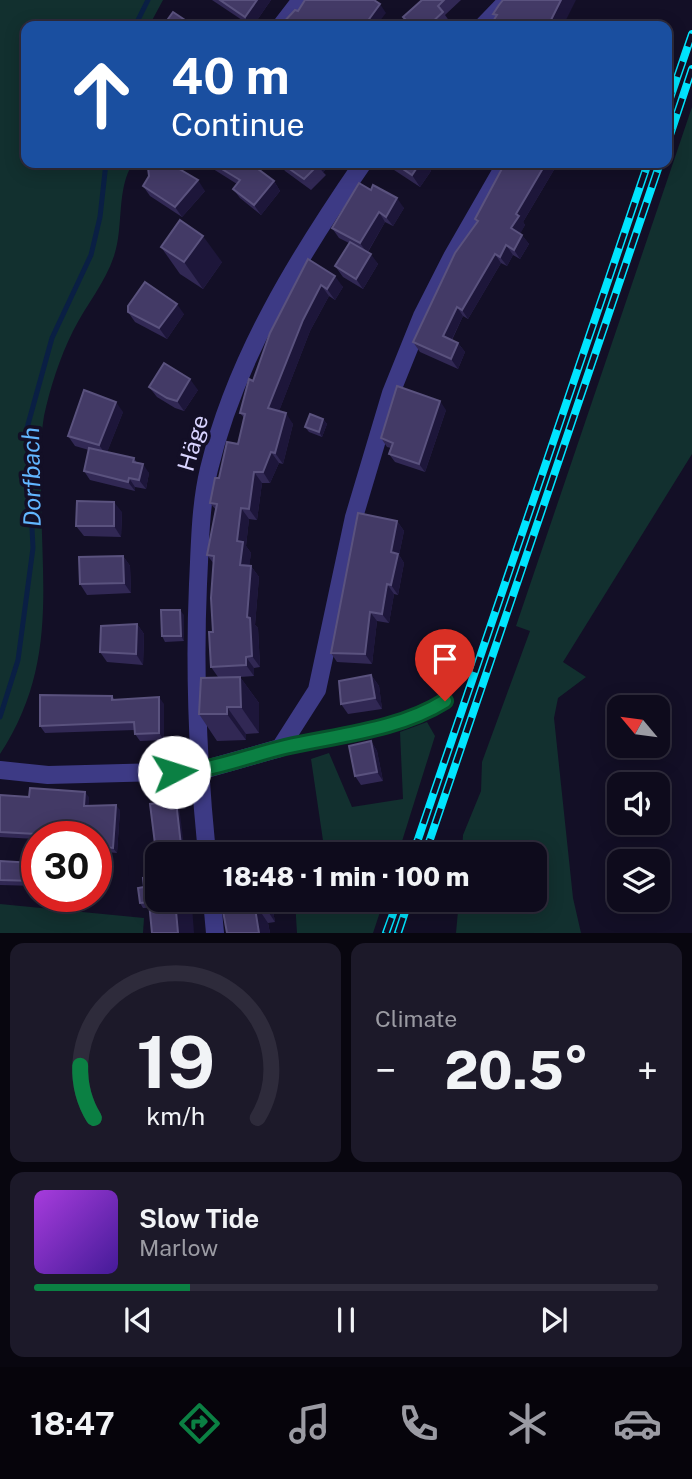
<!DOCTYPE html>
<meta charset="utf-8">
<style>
:root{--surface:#0e0b1c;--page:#1c1929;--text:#f1f3f6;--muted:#9b9ba3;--line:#2e2b3b;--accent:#0b8043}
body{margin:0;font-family:"Public Sans",sans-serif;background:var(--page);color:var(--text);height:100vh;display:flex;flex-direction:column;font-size:26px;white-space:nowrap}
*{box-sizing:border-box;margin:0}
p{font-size:23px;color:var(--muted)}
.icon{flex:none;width:38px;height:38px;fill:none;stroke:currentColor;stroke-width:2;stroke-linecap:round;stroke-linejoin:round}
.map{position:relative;height:933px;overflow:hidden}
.panel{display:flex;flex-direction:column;gap:10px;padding:10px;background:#08060f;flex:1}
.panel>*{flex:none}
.hud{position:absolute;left:21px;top:21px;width:651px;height:147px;border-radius:14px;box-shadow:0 4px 18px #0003,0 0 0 2px var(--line);background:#1a4fa0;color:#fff;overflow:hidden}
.needle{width:46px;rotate:299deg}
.buttons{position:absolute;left:607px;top:695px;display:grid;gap:14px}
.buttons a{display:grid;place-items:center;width:63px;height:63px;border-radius:14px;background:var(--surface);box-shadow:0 4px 18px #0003,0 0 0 2px var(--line);font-size:35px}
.speed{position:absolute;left:21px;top:821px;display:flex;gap:14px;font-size:35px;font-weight:700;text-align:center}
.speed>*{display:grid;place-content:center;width:91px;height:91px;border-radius:50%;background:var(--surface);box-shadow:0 4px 18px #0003,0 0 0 2px var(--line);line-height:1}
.speed .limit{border:10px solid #d22;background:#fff;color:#111}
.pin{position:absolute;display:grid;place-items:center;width:60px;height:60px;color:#fff;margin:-72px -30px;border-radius:50% 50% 50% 0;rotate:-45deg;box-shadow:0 0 7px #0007}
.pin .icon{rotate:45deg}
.me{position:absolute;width:77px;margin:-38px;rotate:85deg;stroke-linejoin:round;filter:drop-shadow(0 0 5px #0008)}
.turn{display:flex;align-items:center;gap:24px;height:147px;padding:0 35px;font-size:32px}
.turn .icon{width:91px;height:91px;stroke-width:2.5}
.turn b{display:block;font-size:49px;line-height:60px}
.big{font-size:52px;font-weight:800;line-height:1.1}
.panel .tile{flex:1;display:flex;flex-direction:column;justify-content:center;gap:10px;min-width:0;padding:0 24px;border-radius:14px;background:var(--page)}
.panel .dial{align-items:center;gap:0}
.dial svg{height:182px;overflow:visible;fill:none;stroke:var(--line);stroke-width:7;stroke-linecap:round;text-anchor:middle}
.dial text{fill:var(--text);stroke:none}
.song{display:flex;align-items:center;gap:21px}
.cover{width:84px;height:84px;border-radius:10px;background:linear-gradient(135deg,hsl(280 70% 55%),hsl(260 70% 35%))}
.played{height:7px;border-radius:4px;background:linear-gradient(90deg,var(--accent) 25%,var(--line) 25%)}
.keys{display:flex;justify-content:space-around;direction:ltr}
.heat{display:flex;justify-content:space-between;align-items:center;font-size:38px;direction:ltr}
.panel .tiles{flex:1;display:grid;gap:10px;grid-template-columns:1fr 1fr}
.tile:last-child{grid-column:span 2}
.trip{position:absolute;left:145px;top:842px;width:402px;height:70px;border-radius:14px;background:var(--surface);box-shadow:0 4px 18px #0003,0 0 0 2px var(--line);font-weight:800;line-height:70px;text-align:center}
.tab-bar{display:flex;height:112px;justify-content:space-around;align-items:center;background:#06040b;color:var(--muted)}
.tab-bar .icon{width:49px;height:49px}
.tab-bar .active{color:var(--accent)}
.tab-bar b{font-size:32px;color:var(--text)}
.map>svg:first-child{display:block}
.green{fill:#12302f}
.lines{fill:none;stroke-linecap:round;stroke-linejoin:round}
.stream{stroke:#0a1f44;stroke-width:5}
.service{stroke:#3d3a85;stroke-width:10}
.minor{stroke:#3d3a85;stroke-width:18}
.rail-casing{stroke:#00e5ff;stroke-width:8}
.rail{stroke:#130f26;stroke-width:5;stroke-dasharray:16;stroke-linecap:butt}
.wall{fill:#312854}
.shaded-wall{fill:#1d163a}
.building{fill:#433a66;stroke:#5a527e;stroke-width:2}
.route-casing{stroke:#07532c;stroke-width:18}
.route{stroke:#0b8043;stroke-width:12}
.labels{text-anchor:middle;stroke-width:7;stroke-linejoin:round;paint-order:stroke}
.street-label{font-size:23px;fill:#d9d4ff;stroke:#130f26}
.water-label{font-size:24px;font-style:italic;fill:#62b6ff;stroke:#130f26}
</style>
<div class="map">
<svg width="692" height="933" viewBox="0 0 692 933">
<rect width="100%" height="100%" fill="#130f26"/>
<g class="green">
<path d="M0,0H163L149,26H26V163H133C116,189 124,227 114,256C105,283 86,305 73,331C60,357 50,388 44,416C40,439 41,463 41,486C41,585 58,665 0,754Z"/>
<path d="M692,107V454L563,662L586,677L558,698L554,718L573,898L581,933H456L459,900H536V854H462L463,835L481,791L482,762L530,631L516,626Z"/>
<path d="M427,722L435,736L398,854H325L311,759L329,753L352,807L403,799L400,732Z"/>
<path d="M295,900H384L373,933H297Z"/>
<path d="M0,904L144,918L143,933H0Z"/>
</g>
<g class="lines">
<g class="stream">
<path d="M135,26L148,0"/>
<path d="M0,717L18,660L33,548L27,428L52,338L91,255L100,217L106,163"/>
</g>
<path class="service" d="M280,748L420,717L445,701"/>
<g class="minor">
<path d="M281,26L301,0"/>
<path d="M483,26L508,0"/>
<path d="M0,770L48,775L199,771L280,748L317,690L354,517L391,393L422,316L452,257L506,163"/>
<path d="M207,854C198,764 194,675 198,584C200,546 200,506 209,469C236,357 299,256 363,163"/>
<path d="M212,900L215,933"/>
</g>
<g class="rail-casing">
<g id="rail">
<path d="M667,107L692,34"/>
<path d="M667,144L692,69"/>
<path d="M413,854L648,163"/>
<path d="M425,854L660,163"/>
<path d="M386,933L398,900"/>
<path d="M398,933L409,900"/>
</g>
</g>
<use href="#rail" class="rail"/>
</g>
<g class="wall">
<path d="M212,0H271L253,26H251Z"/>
<path d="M422,0H461L445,15L450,22L445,26H410L403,17Z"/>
<path d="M207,163H250L274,181L280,191L261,215L240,198L233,189L237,184L210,167Z"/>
<path d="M279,163H320L325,170L323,172L326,175L311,190L285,171Z"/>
<path d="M388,163H426L431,171L420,187L391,168Z"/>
<path d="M505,163H558L523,222L525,225L520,233L529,244L520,259L513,255L507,266L501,263L468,319L463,316L452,340L458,343L465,352L458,369L420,352L413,342L477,222L475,219Z"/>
<path d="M359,183L404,208L393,226L385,222L368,252L378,264L363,289L343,277L335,266L349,243L339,238L332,228Z"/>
<path d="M143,186L205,191L182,217L150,196Z"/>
<path d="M161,247L222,262L203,289L180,274Z"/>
<path d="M308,259L343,287L335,300L329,296L310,331L279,411L293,424L283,464L279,463L270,483H262L257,520L249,519L246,546L251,553L249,566H251L259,577L255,625L258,628L260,667L254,668V676L240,677L259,703V733L246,734V740L217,741L199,714L218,677L211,667L213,632L214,564L207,555L216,510L210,503L219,478L238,444L244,418L240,413L253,381Z"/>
<path d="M128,312L184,314L167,339L135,322Z"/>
<path d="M149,387L198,390L184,411L175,408L157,397Z"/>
<path d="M446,410L425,472L395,462L389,454L391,448L387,447L381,438Z"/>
<path d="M123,412L107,452L134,458L137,463L149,473L146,489L135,487V491L90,480L84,471L89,450L75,446L68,436Z"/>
<path d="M323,419L327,424L322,437L309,432L305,427Z"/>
<path d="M122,512L121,537L84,536L76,526Z"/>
<path d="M397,521L404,531L399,555L404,563L398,595L394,594L389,623L377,621L372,664L337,662L331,653Z"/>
<path d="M123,556L130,566L131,593L87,595L80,584Z"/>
<path d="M184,615V641L165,642L162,636Z"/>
<path d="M137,624L144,634L143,665L107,662L100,652Z"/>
<path d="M371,675L379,686L382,709L348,714L341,704Z"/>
<path d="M112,696L115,700L164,704V740L140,741L135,734V730L45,733L40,726Z"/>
<path d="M371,741L377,751L383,781L361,785L355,776Z"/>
<path d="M0,795L29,797H89L88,806L120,810L117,853L96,851V836H37V886L0,885V861L34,863L36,839L0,837Z"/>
<path d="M144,887L192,906L143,908L140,903Z"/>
<path d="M221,900H271L275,922L268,923L270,933H227Z"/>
</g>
<g class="shaded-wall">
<path d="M257,0H271L253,26H251L245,17Z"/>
<path d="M561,0H576L563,26H548Z"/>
<path d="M380,4L386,13L376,26H364Z"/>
<path d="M198,163H205L201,168Z"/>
<path d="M315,163H320L325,170L323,172Z"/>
<path d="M420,163H426L431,171L420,187L412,175Z"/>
<path d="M546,163H558L523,222L525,225L518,238L511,228L516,214Z"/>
<path d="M198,180L205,191L182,217L175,207Z"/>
<path d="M274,181L280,191L261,215L254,205Z"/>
<path d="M397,198L404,208L393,226L386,217Z"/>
<path d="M379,212L385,222L367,253L360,243Z"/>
<path d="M522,235L529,244L520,259L514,250Z"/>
<path d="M203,236L222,262L203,289L184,262Z"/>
<path d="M506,245L513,255L507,266L500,257Z"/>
<path d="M371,254L378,264L363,289L356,279Z"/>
<path d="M495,254L501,263L468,319L462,310Z"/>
<path d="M335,276L343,287L335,300L327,289Z"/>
<path d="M321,285L329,296L310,331L276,419L268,408L303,320Z"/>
<path d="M177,304L184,314L167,339L159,328Z"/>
<path d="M457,307L463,316L449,345L443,336Z"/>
<path d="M458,343L465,352L458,369L451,359Z"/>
<path d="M190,379L198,390L184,411L177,401Z"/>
<path d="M440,401L446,410L425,472L419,464Z"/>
<path d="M116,402L123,412L106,455L99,445Z"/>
<path d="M286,413L293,424L283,464L275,453Z"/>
<path d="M323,419L327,424L322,437L319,432Z"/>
<path d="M271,452L279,463L270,483L263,472Z"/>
<path d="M143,464L149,473L146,489L139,480Z"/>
<path d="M254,472L262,483L257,520L249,509Z"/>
<path d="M129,478L135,487V491L128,482Z"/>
<path d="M114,502L122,512L121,537L114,526Z"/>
<path d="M241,508L249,519L246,546L251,553L248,576L240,565L237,541Z"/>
<path d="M397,521L404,531L399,555L404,563L398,595L391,585V552Z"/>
<path d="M123,556L130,566L131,593L124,583Z"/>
<path d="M251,566L259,577L255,625L258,628L260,667L252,656L247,617Z"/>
<path d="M387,584L394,594L389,623L382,614Z"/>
<path d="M180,610L184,615V641L181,636Z"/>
<path d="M370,612L377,621L372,664L365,654Z"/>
<path d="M137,624L144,634L143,665L136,654Z"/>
<path d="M246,657L254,668V676L246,665Z"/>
<path d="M371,675L379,686L382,709L375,698Z"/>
<path d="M240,677L259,703V733L241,707Z"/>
<path d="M159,697L164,704V740L159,733Z"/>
<path d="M227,707L246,734V740L227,714Z"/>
<path d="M371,741L377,751L383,781L377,772Z"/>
<path d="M85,792L89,797L88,811L84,806Z"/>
<path d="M176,801L179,806L185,854H182Z"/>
<path d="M116,805L120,810L117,853L113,848Z"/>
<path d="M34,875L37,879V886L34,881Z"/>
<path d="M175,900H187L192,906L194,933H178Z"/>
<path d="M261,900H271L275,922L261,901Z"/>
<path d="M254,902L268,923L270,933H259Z"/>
</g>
<g class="building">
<path d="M220,0H257L245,17Z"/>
<path d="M305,0H374L380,4L364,26H280L295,10L298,11Z"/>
<path d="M422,0H444L438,6L443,12L428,26H412L403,17Z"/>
<path d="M503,0H561L548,26H490L497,15L493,14L499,5Z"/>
<path d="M173,12L194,26H163Z"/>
<path d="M158,163H169L198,180L175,207L143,186L149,176L148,168L156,165Z"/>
<path d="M212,163H250L274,181L254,205L233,189L240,180Z"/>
<path d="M281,163H316L318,165L304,179Z"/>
<path d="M394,163H420L412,175Z"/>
<path d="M505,163H546L516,214L519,216L511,228L522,235L514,250L506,245L500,257L495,254L462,310L457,307L443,336L458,343L451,359L413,342L455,253L478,221L475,219Z"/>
<path d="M359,183L371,190L373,185L397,198L386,217L379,212L360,243L332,228Z"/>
<path d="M180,220L203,236L184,262L161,247Z"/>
<path d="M350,242L371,254L356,279L335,266Z"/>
<path d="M308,259L335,276L327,289L321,285L303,320L268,408L286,413L275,453L271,452L263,472H254L249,509L241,508L237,541L243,542L240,565L251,566L247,617L250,618L252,656L246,657V665L211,667L209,632H213L211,598L214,556L207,555L217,504L210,503L215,478H219L227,442L238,444L245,414L240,413L249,379L253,381L270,333Z"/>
<path d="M145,282L177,304L159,328L128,312V306Z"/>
<path d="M164,363L190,379L177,401L167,398L149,387Z"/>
<path d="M397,386L440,401L419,464L389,454L393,443L381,438Z"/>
<path d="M84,390L116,402L99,445L68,436Z"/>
<path d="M310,414L323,419L319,432L305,427Z"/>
<path d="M89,448L134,458L133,462L143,464L139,480L129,478L128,482L84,471Z"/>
<path d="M77,501L114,502V526H76Z"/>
<path d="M358,513L397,521L391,552L398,554L391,585L387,584L382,614L370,612L365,654L331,653Z"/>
<path d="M123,556L124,583L80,584L79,557Z"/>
<path d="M161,610H180L181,636H162Z"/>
<path d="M137,624L136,654L100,652L101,626Z"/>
<path d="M371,675L375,698L341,704L339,681Z"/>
<path d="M240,677L241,707H227V714H199L201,678Z"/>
<path d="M40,695L112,696V700L159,697V733L135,734L134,722L40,726Z"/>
<path d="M371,741L377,772L355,776L349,746Z"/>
<path d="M30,788L85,792L84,806L116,805L113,848L96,846V836H37V875H34V881L0,880V861L34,863L36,834L0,832V795L29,797Z"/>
<path d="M176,801L182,854H158V868L150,804Z"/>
<path d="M158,877V881L147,882L149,902L140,903L138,888L144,887L143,878Z"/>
<path d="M158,881V900H175L178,933H152L147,882Z"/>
<path d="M221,900H261V901L254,902L259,933H227Z"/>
</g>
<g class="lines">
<g class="route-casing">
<path id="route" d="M174,772C213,771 247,756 285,747C338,735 399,730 445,701"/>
</g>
<use href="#route" class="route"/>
</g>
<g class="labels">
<g class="street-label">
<text transform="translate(193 443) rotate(-74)" y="8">Häge</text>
</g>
<g class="water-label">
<text transform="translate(32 477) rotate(-91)" y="8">Dorfbach</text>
</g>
</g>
</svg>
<div class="buttons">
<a><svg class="needle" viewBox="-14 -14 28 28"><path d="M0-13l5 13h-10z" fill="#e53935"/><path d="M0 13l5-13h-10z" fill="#9b9ba3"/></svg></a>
<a><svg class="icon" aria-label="sound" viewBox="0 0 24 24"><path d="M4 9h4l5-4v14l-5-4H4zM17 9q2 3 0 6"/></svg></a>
<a><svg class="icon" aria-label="layers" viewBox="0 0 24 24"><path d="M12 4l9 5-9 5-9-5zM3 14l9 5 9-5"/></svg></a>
</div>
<div class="speed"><div class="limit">30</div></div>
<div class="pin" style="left:445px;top:701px;background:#d93025"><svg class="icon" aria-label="arrive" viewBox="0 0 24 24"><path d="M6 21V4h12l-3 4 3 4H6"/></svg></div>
<svg class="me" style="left:174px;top:772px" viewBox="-20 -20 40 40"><circle r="19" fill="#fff"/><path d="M0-13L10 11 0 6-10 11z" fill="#0b8043"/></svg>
<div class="trip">18:48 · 1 min · 100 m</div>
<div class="hud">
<div class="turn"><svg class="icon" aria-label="ahead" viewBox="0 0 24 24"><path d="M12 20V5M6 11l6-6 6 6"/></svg><div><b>40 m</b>Continue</div></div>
</div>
</div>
<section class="panel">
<div class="tiles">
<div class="tile dial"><svg viewBox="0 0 100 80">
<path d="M14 69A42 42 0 1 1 86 69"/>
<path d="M14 69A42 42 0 0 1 8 46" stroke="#0b8043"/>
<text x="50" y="56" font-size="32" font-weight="700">19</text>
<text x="50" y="72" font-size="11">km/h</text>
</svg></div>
<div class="tile"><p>Climate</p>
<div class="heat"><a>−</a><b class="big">20.5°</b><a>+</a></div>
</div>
<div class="tile">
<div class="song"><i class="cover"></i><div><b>Slow Tide</b><p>Marlow</p></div></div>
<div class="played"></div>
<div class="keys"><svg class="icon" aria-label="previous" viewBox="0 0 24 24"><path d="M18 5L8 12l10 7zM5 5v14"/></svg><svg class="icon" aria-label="pause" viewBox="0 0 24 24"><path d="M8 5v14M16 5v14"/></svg><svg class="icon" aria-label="next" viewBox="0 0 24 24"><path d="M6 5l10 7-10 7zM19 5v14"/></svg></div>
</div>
</div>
</section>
<nav class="tab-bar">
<b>18:47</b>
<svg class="icon active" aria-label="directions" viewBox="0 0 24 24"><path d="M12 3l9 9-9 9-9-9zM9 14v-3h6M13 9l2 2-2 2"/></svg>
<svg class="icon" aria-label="music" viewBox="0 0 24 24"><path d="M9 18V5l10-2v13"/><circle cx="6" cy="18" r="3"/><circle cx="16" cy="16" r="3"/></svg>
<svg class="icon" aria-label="phone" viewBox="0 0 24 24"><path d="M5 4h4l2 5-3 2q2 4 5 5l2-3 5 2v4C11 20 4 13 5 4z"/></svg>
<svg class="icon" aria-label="climate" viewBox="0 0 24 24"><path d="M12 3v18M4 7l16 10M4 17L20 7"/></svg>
<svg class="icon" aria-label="car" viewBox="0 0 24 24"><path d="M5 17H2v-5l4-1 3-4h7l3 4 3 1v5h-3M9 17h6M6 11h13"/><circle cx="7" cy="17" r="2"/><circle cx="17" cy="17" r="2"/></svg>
</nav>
